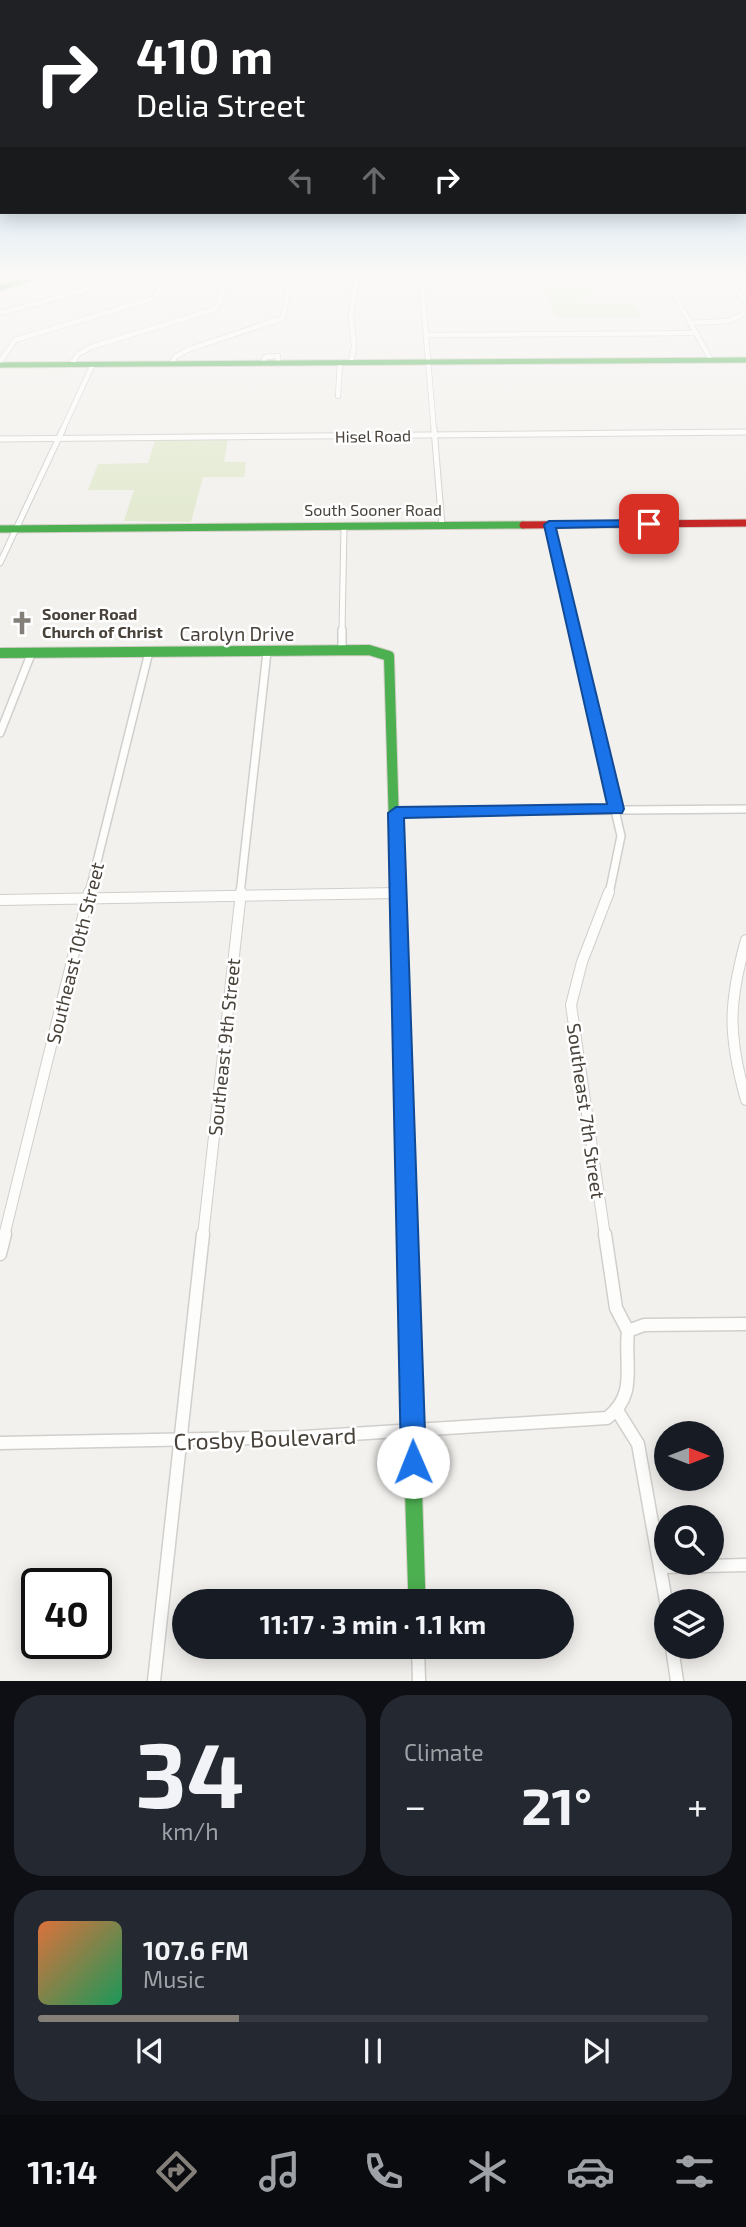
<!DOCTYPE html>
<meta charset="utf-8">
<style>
:root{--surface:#171b24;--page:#242831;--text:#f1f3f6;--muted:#9ea1a6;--line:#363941;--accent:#847f79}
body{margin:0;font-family:"Exo 2",sans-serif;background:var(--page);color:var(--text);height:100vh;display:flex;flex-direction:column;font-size:26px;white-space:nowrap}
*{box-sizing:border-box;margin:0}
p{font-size:23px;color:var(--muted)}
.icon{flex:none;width:38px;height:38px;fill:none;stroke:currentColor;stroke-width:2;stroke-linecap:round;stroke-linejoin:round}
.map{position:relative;height:1681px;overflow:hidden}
.side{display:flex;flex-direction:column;gap:14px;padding:14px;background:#0d0f14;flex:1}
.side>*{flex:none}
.banner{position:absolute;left:0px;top:0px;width:747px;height:214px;box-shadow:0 4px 18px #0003;background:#202124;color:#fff;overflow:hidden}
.needle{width:46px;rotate:90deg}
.controls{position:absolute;left:654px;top:1421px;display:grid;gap:14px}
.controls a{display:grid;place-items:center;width:70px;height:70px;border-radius:50%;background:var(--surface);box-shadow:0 4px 18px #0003;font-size:35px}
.speed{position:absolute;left:21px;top:1568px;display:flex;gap:14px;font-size:35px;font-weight:700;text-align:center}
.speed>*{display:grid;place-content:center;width:91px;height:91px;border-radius:50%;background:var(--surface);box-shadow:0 4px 18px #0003;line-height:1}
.speed .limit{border:4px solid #111;border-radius:10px;background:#fff;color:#111}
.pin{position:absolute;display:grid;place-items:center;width:60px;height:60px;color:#fff;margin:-30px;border-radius:14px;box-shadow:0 4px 10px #0006}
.me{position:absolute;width:77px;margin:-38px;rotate:359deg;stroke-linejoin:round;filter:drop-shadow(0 0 5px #0008)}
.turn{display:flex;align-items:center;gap:24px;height:147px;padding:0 21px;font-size:32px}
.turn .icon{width:91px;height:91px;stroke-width:2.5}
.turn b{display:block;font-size:49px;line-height:60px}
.lanes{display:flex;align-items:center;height:66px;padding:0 21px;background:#0003;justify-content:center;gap:35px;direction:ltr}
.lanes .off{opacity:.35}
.big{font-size:52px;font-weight:700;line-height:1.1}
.side .widget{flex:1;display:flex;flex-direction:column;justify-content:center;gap:10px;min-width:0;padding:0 24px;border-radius:28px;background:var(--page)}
.side .dial{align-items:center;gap:0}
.dial b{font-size:91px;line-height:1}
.song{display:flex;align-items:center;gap:21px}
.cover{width:84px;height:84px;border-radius:10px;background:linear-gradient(135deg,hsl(20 70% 55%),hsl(150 70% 35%))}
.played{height:7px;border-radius:4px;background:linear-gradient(90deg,var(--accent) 30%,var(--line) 30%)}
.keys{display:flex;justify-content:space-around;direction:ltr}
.heat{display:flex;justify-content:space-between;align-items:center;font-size:38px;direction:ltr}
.side .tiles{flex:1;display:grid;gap:14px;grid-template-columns:1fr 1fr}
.widget:last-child{grid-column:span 2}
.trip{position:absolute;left:172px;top:1589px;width:402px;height:70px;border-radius:35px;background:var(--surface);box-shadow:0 4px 18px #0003;font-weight:700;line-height:70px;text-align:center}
.tabs{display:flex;height:112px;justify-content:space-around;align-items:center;background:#090b0e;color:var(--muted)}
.tabs .icon{width:49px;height:49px}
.tabs .active{color:var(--accent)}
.tabs b{font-size:32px;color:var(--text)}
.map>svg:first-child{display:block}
.green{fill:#e3ead1}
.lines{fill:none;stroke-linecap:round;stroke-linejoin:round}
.street-far4-casing{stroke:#d1cfcc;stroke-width:6}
.street-far3-casing{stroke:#d1cfcc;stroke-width:7}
.street-far2-casing{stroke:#d1cfcc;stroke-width:10}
.street-far1-casing{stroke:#d1cfcc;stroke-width:12}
.street-casing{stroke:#d1cfcc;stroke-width:15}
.fast-far4-casing{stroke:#d2cdc6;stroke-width:7}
.fast-far3-casing{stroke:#d2cdc6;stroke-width:9}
.fast-far2-casing{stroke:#d2cdc6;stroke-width:12}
.fast-far1-casing{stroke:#d2cdc6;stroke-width:15}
.fast-casing{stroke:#d2cdc6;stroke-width:19}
.slow-far1-casing{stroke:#d2cdc6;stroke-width:15}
.slow-casing{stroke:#d2cdc6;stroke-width:19}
.jam-casing{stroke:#d2cdc6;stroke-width:9}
.street-far4{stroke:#fdfdfc;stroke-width:4.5}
.street-far3{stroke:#fdfdfc;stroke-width:5}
.street-far2{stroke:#fdfdfc;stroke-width:7}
.street-far1{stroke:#fdfdfc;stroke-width:10}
.street{stroke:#fdfdfc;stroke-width:12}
.fast-far4{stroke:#4caf50;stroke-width:5}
.fast-far3{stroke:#4caf50;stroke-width:7}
.fast-far2{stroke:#4caf50;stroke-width:10}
.fast-far1{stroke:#4caf50;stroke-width:12}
.fast{stroke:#4caf50;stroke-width:17}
.slow-far1{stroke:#ffc107;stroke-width:12}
.slow{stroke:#ffc107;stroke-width:17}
.jam{stroke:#c62828;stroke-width:7}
.route{fill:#1a73e8;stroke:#114b97;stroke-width:2}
.labels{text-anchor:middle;stroke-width:5;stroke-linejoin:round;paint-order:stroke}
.far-street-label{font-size:16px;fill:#49423a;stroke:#fff}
.far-poi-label{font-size:16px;font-weight:bold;fill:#49423a;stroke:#fff;text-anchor:start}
.street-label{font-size:19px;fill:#49423a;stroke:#fff}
.near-street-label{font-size:23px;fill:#49423a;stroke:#fff}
</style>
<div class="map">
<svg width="746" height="1681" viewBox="0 0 746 1681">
<rect width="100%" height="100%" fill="#f3f1ee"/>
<g class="green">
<path d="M589,285L594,292L583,300L564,303H634L641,317H556L545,287Z"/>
<path d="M229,433L224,462H246L244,477H203L191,522L124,521L134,490H88L98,464L148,463L157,434Z"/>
</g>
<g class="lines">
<g class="street-far4-casing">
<g id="street-far4">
<path d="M421,276L434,431"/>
<path d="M664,276L711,360"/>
<path d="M727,276L746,303"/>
<path d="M0,313L82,291L93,286L100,276"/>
<path d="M691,323L728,321L746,313"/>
<path d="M426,335L697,333"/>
<path d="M0,362L15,340L155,298L166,276"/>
<path d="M351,363L354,346L351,315L357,276"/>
<path d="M171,364L175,357L187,350L283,318L291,276"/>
<path d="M263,364L265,357L278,356V364"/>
<path d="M71,365L78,354L91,347L216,309L229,276"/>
<path d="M338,396L340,363"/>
<path d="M62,431L93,364"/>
</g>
</g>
<g class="street-far3-casing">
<g id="street-far3">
<path d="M434,429L442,526"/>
<path d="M0,439L746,432"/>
<path d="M549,525L574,632"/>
<path d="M0,563L63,429"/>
<path d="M342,632L344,526"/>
</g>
</g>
<g class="street-far2-casing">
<g id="street-far2">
<path d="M573,630L621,836L609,894"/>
<path d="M342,651V630"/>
<path d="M0,733L32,652"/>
<path d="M396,812L746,809"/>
<path d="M89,894L149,652"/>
<path d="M240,894L267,652"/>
<path d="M330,894L396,893"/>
</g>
</g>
<g class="street-far1-casing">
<g id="street-far1">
<path d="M0,900L396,893"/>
<path d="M746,940C728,1004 728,1036 746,1100"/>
<path d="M4,1236L89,892"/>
<path d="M203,1236L241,892"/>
<path d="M605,1236L571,1005L582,962L609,892"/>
</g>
</g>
<g class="street-casing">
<g id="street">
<path d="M605,1234L616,1308L628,1331"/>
<path d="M0,1254L5,1234"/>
<path d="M618,1412L638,1444L667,1607"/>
<path d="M0,1443L304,1437L607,1418C638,1395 624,1365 628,1331L644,1325L746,1324"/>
<path d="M661,1567L746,1565"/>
<path d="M418,1647L419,1681"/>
<path d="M672,1647L677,1681"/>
<path d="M154,1681L203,1234"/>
</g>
</g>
<g class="fast-far4-casing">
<g id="fast-far4">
<path d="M0,288L37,276"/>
<path d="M0,365L746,360"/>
</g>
</g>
<g class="fast-far3-casing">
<path id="fast-far3" d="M0,529L523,525"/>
</g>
<g class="fast-far2-casing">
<path id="fast-far2" d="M0,653L369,650L389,656L396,894"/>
</g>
<g class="fast-far1-casing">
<path id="fast-far1" d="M396,892L403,1145"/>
</g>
<g class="fast-casing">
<path id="fast" d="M411,1411L417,1601"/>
</g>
<g class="slow-far1-casing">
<path id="slow-far1" d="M403,1145L406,1236"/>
</g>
<g class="slow-casing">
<path id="slow" d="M406,1234L411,1411"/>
</g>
<g class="jam-casing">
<path id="jam" d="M523,525L746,523"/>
</g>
<use href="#street-far4" class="street-far4"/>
<use href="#street-far3" class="street-far3"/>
<use href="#street-far2" class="street-far2"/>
<use href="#street-far1" class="street-far1"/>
<use href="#street" class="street"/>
<use href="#fast-far4" class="fast-far4"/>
<use href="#fast-far3" class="fast-far3"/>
<use href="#fast-far2" class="fast-far2"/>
<use href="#fast-far1" class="fast-far1"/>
<use href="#fast" class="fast"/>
<use href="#slow-far1" class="slow-far1"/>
<use href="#slow" class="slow"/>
<use href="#jam" class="jam"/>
</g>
<linearGradient id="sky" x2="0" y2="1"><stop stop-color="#99c6ea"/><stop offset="0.54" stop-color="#faf9f7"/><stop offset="1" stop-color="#faf9f7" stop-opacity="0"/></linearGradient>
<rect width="746" height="511" fill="url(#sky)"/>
<path class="route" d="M649,520L653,521V526L556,528L624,809L622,813L404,818L426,1462L422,1471L413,1475L404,1471L401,1462L388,813L396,807L607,804L544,525L549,521Z"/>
<defs>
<g id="church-bare" transform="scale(1.89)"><path d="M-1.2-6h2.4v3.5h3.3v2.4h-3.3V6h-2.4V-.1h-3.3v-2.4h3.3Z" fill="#847f79" stroke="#fff" stroke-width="2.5" paint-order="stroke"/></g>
</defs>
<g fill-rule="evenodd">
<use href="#church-bare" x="22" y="623"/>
</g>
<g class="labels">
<g class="far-street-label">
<text transform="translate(373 436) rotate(-1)" y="6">Hisel Road</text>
<text x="373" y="516">South Sooner Road</text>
</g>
<g class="far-poi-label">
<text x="42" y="620">Sooner Road<tspan x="42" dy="18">Church of Christ</tspan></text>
</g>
<g class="street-label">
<text x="237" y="641">Carolyn Drive</text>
<text transform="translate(75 953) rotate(-76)" y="7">Southeast 10th Street</text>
<text transform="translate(224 1047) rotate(-84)" y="7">Southeast 9th Street</text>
<text transform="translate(586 1111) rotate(82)" y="7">Southeast 7th Street</text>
</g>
<g class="near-street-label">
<text transform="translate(265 1439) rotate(-2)" y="8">Crosby Boulevard</text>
</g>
</g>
</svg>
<div class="controls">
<a><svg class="needle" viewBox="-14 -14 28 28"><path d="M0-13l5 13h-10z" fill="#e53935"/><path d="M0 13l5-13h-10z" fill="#9ea1a6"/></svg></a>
<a><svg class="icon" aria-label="search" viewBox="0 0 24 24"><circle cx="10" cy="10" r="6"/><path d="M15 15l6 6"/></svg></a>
<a><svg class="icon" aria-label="layers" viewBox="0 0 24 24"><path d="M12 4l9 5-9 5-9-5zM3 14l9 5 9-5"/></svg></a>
</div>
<div class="speed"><div class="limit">40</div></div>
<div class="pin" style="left:649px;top:524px;background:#d93025"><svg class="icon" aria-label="arrive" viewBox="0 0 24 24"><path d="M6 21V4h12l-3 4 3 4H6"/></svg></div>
<svg class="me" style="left:413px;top:1462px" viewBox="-20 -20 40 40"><circle r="19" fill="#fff"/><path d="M0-13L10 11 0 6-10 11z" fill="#1a73e8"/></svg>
<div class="trip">11:17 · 3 min · 1.1 km</div>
<div class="banner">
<div class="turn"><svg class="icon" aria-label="right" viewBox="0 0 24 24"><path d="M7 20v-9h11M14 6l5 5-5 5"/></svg><div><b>410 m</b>Delia Street</div></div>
<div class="lanes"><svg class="icon off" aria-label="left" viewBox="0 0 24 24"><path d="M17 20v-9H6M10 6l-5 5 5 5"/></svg><svg class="icon off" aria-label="ahead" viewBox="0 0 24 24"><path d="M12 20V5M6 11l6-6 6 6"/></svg><svg class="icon" aria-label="right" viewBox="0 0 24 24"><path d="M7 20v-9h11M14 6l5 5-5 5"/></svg></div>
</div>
</div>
<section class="side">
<div class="tiles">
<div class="widget dial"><b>34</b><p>km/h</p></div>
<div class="widget"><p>Climate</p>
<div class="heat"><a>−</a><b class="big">21°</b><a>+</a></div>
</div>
<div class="widget">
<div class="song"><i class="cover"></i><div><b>107.6 FM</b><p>Music</p></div></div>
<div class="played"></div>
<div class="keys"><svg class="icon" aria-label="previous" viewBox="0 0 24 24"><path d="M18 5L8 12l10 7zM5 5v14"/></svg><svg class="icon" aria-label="pause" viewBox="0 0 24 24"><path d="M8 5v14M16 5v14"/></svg><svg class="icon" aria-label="next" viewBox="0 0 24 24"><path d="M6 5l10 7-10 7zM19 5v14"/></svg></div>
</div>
</div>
</section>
<nav class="tabs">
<b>11:14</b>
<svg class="icon active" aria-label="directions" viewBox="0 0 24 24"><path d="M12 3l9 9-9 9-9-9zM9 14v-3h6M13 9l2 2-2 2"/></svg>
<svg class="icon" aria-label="music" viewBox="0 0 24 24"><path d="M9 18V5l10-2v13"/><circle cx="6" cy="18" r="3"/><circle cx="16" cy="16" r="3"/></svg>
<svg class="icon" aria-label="phone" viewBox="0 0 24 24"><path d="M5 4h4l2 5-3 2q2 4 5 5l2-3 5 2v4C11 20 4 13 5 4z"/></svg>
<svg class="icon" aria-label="climate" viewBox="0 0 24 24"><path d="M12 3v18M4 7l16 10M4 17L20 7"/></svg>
<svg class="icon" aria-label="car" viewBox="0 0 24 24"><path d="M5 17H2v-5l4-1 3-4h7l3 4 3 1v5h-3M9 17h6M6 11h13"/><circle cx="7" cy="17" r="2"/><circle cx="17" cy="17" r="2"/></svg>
<svg class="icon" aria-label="filters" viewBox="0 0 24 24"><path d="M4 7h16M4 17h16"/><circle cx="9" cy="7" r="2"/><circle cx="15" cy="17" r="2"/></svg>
</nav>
